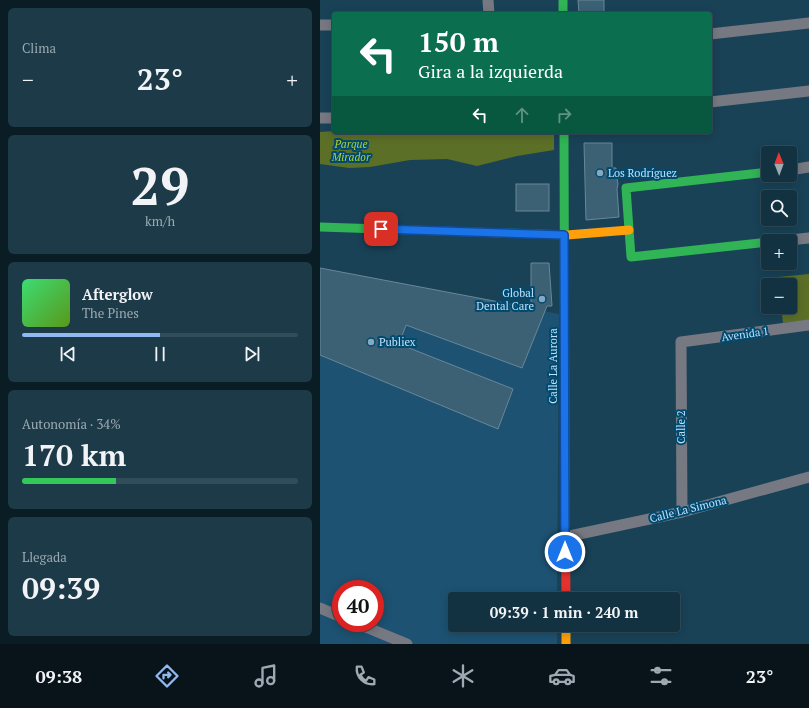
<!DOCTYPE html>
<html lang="es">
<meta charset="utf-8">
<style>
:root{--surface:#133241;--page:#1c3a48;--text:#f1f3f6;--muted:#9daab1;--line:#324d5a;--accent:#90b9f0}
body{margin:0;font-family:"PT Serif",serif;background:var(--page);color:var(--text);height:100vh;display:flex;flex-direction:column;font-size:15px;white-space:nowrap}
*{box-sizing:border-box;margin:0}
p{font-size:13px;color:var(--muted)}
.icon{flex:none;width:22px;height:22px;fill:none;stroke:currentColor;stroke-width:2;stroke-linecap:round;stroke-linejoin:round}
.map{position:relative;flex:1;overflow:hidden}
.side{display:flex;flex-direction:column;gap:8px;padding:8px;background:#0a1c24;width:320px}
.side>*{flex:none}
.top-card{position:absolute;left:12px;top:12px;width:380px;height:122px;border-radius:4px;box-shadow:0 2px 10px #0003,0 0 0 1px var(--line);background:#0b6e4f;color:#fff;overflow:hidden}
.needle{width:26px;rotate:359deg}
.tools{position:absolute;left:441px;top:146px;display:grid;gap:8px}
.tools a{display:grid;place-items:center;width:36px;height:36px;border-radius:4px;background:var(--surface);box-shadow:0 2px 10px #0003,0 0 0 1px var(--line);font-size:20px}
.speed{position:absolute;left:12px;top:580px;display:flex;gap:8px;font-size:20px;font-weight:700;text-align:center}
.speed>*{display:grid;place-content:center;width:52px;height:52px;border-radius:50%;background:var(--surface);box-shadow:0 2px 10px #0003,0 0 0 1px var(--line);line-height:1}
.speed .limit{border:6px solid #d22;background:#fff;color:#111}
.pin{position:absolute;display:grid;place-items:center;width:34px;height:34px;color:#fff;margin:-17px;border-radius:8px;box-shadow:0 2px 6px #0006}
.me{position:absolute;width:44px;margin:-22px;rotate:0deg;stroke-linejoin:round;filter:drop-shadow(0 0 3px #0008)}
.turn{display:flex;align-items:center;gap:14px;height:84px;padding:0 20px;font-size:18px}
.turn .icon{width:52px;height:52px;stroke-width:2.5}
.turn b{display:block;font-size:28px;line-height:34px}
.lanes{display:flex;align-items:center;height:38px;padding:0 20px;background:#0003;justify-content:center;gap:20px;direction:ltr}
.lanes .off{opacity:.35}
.big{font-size:30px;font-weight:700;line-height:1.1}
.side .tile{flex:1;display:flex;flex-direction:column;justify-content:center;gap:6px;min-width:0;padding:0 14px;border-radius:6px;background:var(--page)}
.side .dial{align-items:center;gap:0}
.dial b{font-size:52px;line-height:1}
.song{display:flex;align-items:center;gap:12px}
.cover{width:48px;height:48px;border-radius:6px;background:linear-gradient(135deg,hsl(140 70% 55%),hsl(90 70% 35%))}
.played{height:4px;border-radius:2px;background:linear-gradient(90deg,var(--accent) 50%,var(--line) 50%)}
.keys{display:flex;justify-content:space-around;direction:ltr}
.heat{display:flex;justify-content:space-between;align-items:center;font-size:22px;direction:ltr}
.charge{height:6px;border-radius:3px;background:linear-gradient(90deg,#34c759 34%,var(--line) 0)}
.trip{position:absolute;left:128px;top:592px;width:232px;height:40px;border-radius:4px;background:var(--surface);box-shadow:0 2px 10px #0003,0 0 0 1px var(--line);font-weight:700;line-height:40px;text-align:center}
.tabs{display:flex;height:64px;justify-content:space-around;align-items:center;background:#08141a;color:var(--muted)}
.tabs .icon{width:28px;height:28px}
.tabs .active{color:var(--accent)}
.tabs b{font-size:18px;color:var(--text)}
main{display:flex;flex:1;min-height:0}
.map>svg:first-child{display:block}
.built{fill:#1d5272;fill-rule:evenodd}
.green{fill:#5c6f27}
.building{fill:#3c6074;stroke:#698799}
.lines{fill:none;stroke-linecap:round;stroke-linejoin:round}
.street{stroke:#777982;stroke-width:11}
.fast{stroke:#30b455;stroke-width:9}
.slow{stroke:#ff9f0a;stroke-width:9}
.jam{stroke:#e5322d;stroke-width:9}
.route-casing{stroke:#114b97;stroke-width:10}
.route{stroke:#1a73e8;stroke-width:7}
.poi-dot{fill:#87a9bf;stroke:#004a70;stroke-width:1.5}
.labels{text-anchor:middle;stroke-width:4;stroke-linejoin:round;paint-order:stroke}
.park-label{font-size:11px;font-style:italic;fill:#b4d131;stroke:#004a70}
.poi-label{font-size:11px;fill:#c2e0f7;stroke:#004a70;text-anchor:start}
.street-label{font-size:11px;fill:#c2e0f7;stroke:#004a70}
</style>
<main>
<section class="side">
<div class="tile"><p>Clima</p>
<div class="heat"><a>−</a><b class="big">23°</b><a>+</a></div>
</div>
<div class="tile dial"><b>29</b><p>km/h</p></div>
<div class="tile">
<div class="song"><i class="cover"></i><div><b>Afterglow</b><p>The Pines</p></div></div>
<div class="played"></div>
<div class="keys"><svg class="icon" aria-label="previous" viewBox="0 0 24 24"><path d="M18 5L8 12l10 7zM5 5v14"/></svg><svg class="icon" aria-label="pause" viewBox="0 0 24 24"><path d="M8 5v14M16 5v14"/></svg><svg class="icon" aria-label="next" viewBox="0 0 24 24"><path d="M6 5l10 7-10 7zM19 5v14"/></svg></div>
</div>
<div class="tile"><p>Autonomía · 34%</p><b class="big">170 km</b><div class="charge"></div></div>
<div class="tile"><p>Llegada</p><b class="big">09:39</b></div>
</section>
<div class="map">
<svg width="489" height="644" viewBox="0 0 489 644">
<rect width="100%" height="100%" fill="#194257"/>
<path class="built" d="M0,268L239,314L237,599H135V625H237V644H0ZM21,589H55V623H21Z"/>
<g class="green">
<path d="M14,131L234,132V150L197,156L157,166L127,159L90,160L50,167L29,168L0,164V132Z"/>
<path d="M489,274V320L463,323L461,307H470V285H459L458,277Z"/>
</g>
<g class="building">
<path d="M258,0H284V14H259Z"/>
<path d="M264,143H292V168H296V178H297L298,184L297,189L299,217L266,220Z"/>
<rect x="196" y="184" width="33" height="27"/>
<path d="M211,263H229L232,306H227L202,368L86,325L79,344L193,389L178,429L0,355V268L211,308Z"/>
</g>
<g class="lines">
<g class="street">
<path d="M168,0L169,14"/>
<path d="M0,25H14"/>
<path d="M390,34L489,23"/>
<path d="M390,102L489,91"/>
<path d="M0,118H14"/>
<path d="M470,170L489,167"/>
<path d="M460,241L489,238"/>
<path d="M362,512L361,342L489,325"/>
<path d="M245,537L362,512L489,477"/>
<path d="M0,608L21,617"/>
<path d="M36,623L87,644"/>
</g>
<g class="fast">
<path d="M243,0V14"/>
<path d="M244,132L245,481"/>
<path d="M448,172L306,188L311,257L448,242"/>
<path d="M0,227L247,235"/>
</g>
<g class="slow">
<path d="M247,235L309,230"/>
<path d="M246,625V644"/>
</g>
<path class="jam" d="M245,481L246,599"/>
</g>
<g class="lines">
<g class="route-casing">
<path id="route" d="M61,229L244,235L245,552"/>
</g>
<use href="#route" class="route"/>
</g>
<g class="poi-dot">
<circle cx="280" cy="173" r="4"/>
<circle cx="222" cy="299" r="4"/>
<circle cx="51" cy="342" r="4"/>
</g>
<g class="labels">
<g class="park-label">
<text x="31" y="148">Parque<tspan x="31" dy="13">Mirador</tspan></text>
</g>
<g class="poi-label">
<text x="288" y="177">Los Rodríguez</text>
<text x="214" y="297" text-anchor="end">Global<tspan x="214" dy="13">Dental Care</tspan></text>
<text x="59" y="346">Publiex</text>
</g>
<g class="street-label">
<text transform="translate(425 334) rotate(-8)" y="4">Avenida 1</text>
<text transform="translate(233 366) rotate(-90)" y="4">Calle La Aurora</text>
<text transform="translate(361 427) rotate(-90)" y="4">Calle 2</text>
<text transform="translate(368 509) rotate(-14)" y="4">Calle La Simona</text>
</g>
</g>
</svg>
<div class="tools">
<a><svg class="needle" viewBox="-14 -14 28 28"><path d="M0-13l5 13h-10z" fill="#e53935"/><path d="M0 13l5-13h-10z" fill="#9daab1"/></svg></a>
<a><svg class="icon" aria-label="search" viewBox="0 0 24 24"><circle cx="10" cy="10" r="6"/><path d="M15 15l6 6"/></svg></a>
<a>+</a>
<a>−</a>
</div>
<div class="speed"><div class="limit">40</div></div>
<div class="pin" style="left:61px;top:229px;background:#d93025"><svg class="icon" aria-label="arrive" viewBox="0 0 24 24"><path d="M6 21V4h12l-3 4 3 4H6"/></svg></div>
<svg class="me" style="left:245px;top:552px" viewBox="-20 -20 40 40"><circle r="17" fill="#1a73e8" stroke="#fff" stroke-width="3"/><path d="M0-11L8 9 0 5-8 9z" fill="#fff"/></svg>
<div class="trip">09:39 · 1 min · 240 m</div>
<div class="top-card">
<div class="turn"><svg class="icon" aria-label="left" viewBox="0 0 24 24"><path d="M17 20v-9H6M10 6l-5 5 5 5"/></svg><div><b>150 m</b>Gira a la izquierda</div></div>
<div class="lanes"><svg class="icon" aria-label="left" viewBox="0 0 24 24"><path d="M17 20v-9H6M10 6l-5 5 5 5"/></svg><svg class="icon off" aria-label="ahead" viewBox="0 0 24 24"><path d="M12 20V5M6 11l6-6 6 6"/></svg><svg class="icon off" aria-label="right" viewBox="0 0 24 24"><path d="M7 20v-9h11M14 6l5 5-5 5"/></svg></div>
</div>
</div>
</main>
<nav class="tabs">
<b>09:38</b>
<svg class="icon active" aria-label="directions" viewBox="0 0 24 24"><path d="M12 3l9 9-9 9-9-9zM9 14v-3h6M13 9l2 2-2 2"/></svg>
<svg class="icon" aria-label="music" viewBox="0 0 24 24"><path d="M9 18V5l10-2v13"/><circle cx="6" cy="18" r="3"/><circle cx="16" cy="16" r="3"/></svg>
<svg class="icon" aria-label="phone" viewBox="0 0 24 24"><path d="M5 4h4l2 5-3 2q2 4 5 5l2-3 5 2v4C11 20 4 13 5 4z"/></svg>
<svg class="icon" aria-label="climate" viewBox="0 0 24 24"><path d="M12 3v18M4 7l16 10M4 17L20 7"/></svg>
<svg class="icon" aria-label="car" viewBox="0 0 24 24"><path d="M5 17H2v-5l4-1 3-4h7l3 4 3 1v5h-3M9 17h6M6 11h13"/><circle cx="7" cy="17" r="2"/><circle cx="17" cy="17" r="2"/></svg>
<svg class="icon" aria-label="filters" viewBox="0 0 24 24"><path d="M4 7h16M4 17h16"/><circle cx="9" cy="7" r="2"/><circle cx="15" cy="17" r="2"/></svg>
<b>23°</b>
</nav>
